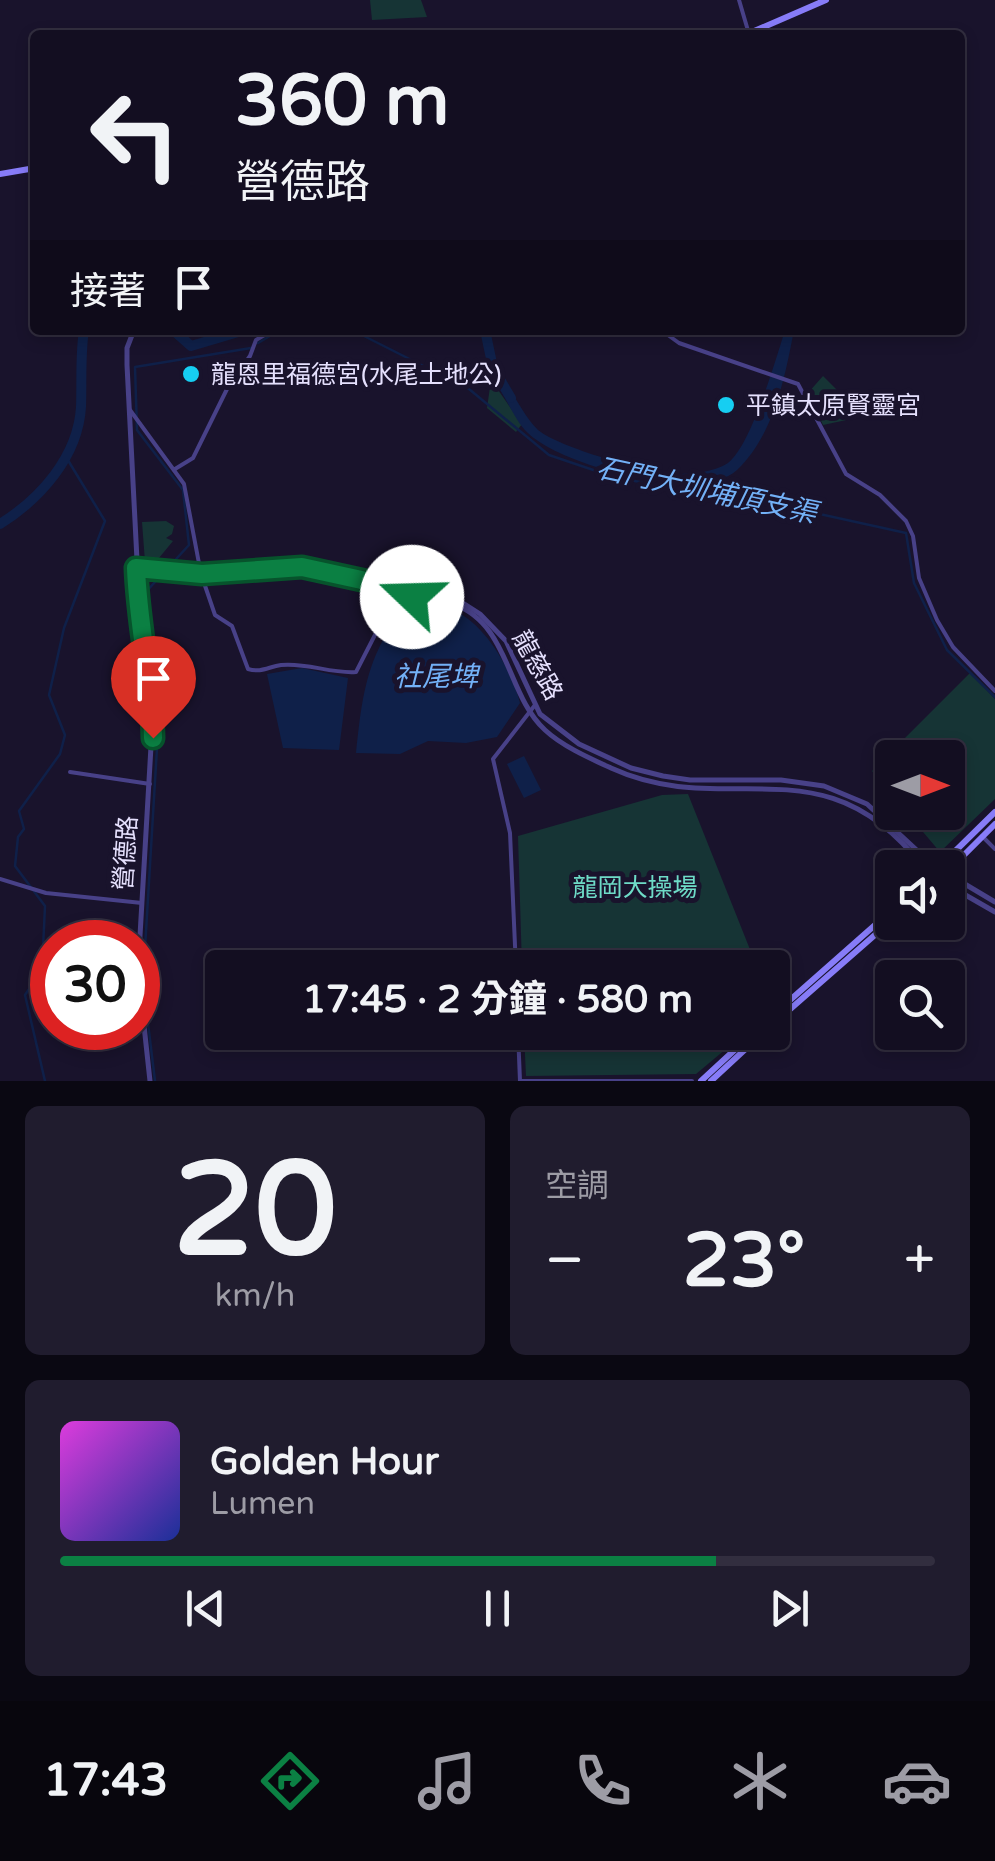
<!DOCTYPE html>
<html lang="zh-TW">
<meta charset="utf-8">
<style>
:root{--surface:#130e21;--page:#201c2e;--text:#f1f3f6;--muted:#9d9ca5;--line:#322e3f;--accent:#0b8043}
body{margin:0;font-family:"Varela Round","Noto Sans TC",sans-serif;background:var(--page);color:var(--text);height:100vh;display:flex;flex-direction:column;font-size:38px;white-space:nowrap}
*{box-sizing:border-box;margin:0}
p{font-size:32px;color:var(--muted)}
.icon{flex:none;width:55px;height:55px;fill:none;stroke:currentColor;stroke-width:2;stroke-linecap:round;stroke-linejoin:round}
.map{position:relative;height:1081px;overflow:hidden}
.panel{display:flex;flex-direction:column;gap:25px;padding:25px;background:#0a0812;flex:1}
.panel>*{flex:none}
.top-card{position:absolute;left:30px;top:30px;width:935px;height:305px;border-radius:10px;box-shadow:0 5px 15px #0003,0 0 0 2px var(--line);background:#130e21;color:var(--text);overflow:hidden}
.needle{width:65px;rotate:90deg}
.fabs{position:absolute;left:875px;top:740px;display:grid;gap:20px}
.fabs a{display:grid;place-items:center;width:90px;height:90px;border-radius:10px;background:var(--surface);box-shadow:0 5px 15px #0003,0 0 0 2px var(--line);font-size:50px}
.speed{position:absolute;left:30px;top:920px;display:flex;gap:20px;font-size:50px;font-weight:700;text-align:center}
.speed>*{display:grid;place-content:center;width:130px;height:130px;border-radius:50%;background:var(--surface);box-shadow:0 5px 15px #0003,0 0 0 2px var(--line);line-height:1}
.speed .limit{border:15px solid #d22;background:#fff;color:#111}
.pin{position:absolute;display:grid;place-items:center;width:85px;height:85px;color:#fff;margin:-102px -42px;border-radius:50% 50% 50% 0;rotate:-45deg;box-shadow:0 0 10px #0007}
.pin .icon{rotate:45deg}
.me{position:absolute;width:110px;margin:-55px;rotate:291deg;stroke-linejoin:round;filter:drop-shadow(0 0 8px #0008)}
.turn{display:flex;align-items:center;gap:35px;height:210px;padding:0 40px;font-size:45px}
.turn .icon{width:130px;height:130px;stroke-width:2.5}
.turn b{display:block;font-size:70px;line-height:85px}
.then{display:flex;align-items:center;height:95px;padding:0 40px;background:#0003;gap:20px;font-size:38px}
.big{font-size:75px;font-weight:700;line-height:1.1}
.panel .card{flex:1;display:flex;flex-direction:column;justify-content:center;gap:15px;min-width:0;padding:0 35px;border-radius:15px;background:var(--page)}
.panel .dial{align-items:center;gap:0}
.dial b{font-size:130px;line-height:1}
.song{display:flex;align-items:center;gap:30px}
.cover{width:120px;height:120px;border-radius:15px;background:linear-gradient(135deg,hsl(300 70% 55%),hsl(230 70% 35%))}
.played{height:10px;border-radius:5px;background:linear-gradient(90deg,var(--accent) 75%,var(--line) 75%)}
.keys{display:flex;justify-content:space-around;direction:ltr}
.heat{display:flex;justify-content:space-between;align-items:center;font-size:55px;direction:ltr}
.panel .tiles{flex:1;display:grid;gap:25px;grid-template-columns:1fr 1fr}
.card:last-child{grid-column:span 2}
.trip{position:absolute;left:205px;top:950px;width:585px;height:100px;border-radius:10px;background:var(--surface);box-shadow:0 5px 15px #0003,0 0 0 2px var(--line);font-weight:700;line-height:100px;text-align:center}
.dock{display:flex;height:160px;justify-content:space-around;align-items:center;background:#08060d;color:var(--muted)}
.dock .icon{width:70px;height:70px}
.dock .on{color:var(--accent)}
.dock b{font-size:45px;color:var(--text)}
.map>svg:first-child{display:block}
.green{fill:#163435}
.water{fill:#0f2049}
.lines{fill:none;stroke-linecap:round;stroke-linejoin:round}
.stream{stroke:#0f2049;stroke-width:2.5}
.river{stroke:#0f2049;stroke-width:10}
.minor{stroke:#484188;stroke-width:4}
.tertiary{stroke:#484188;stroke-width:5}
.secondary{stroke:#877cf8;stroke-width:6}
.route-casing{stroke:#07532c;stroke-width:25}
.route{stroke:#0b8043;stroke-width:18}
.poi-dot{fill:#16cef2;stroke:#19132c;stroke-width:4}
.labels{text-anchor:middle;stroke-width:10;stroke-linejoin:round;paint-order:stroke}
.poi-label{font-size:25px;fill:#e5e0fd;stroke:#19132c;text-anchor:start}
.street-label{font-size:25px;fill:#e5e0fd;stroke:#19132c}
.park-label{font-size:25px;fill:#6edbc7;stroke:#19132c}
.water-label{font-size:28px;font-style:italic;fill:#73b1f7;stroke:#19132c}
</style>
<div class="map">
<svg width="995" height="1081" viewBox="0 0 995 1081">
<rect width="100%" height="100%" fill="#19132c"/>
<g class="green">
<path d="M370,0H421L427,17L372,20Z"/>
<path d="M823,376L842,395L851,419L823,425L808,393Z"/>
<path d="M491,380L522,424L516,432L487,408Z"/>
<path d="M166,521L174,526L172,534L166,538L173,541L154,564L145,562L142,522Z"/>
<path d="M970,673L995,699V799L940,852L907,813L948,812V758H892V795L872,771Z"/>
<path d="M688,794L757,967H522L518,836L662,795Z"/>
<path d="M524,1033V1032L745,1033L696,1074L526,1076Z"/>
</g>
<g class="water">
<path d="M785,330H794C785,377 774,435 737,470C701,504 560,465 528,433C516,422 508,402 499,388L507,386C517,399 526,419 538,430C558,447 648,473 676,474C691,474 715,472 728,463C751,446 776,359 785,330Z"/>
<path d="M416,603C426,605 438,605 448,608C483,619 512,670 520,703L497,737L466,743L428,741L400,754L356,753C361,708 364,671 388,631C394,621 407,613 416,603Z"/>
<path d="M302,668L348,678L339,750L283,748L267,674Z"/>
<path d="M524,756L541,790L524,798L507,764Z"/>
</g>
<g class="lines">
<g class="stream">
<path d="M352,330L469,389L549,455L608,475L680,491H715L906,533L914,583L947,650L995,697"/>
<path d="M258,343L280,330"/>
<path d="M45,1081L25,995L42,970L45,906L15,866L18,837L24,829L19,811L60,754L65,735L49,695L64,628L105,521L66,457"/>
<path d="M155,1081L143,982L157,748V702L145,641L144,594L189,545L183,490L137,430L135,367L251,348"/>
</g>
<g class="river">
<path d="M173,330L191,346L245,330"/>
<path d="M485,330L493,368L511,398"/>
<path d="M0,524C40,499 78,457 81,407C82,381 80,356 84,330"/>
</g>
<g class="minor">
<path d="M739,0L749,34"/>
<path d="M661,330L679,343L798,384L846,474L880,495L906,521L913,536L919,578L937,620L953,647L995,691"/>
<path d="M130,410L184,484L201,574L215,615L232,626L248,669C261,673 268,667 281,665C306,662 331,674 356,672L378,629L412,596"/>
<path d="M175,469L193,458L228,387L250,356L256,340L273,330"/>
<path d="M70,772L150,784"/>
<path d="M982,836L995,849"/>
<path d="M0,879L46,893L142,903"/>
<path d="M516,968L510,833L493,759L535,705"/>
<path d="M518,1032L520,1081H692"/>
</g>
<g class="tertiary">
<path d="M134,330L127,348V365L141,638L153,712L138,970L150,1081"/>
<path d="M136,568L201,574L301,567L412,591L452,596L480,614L506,641L540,714L579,744L631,768L663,776L690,780H781L824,786L867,804L936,868"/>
<path d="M136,577C188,582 237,576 288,575C329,574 368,589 408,596C423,599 438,599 453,604C510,624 506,694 545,730C562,746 589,758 611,768C729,822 823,737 924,868"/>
<path d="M948,874L995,902"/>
<path d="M948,885L995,912"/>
</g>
<g class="secondary">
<path d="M745,35L826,0"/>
<path d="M0,174L35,168"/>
<path d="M938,868L995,812"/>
<path d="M948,871L995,824"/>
<path d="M772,1016L892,910"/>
<path d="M772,1025L892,920"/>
<path d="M701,1081L754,1032"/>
<path d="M711,1081L764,1032"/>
</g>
</g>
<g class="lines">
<g class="route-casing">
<path id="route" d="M153,738C152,681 138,626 136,568L202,574L302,567L412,591V597"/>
</g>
<use href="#route" class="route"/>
</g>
<g class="poi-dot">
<circle cx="191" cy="374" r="10"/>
<circle cx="726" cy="405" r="10"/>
</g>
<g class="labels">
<g class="poi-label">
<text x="211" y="383">龍恩里福德宮(水尾土地公)</text>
<text x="746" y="414">平鎮太原賢靈宮</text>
</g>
<g class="street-label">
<text transform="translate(538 665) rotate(61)" y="9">龍慈路</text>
<text transform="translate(125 853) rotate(-86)" y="9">營德路</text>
</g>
<g class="park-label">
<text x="635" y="896">龍岡大操場</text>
</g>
<g class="water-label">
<text transform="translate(707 490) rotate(12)" y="10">石門大圳埔頂支渠</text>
<text x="436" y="686">社尾埤</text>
</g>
</g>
</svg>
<div class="fabs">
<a><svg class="needle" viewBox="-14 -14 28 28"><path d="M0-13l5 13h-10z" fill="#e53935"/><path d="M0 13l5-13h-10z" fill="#9d9ca5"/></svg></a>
<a><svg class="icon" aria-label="sound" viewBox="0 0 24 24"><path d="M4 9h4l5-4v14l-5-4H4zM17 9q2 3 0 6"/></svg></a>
<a><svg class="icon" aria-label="search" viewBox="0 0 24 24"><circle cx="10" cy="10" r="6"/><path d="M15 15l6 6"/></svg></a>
</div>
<div class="speed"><div class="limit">30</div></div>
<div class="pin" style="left:153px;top:738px;background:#d93025"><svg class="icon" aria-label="arrive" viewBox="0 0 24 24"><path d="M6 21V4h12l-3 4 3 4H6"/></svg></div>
<svg class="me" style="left:412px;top:597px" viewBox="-20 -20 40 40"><circle r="19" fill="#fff"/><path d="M0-13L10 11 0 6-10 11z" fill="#0b8043"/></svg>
<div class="trip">17:45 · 2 分鐘 · 580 m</div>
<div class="top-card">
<div class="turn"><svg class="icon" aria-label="left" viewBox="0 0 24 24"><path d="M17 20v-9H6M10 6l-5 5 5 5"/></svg><div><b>360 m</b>營德路</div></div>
<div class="then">接著<svg class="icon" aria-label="arrive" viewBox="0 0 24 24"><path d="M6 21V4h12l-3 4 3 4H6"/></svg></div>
</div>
</div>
<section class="panel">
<div class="tiles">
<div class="card dial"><b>20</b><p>km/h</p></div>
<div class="card"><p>空調</p>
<div class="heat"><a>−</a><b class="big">23°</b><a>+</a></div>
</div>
<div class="card">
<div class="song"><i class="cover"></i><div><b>Golden Hour</b><p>Lumen</p></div></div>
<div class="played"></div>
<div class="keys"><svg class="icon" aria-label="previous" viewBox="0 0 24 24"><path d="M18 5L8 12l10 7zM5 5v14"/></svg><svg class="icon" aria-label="pause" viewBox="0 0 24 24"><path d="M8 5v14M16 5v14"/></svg><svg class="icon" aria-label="next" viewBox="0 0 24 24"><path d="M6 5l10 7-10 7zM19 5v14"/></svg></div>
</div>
</div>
</section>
<nav class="dock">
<b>17:43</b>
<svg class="icon on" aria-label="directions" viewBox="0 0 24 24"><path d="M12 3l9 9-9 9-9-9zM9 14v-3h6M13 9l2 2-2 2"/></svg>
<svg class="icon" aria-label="music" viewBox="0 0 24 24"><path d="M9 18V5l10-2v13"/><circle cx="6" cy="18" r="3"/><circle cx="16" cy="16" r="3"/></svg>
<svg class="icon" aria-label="phone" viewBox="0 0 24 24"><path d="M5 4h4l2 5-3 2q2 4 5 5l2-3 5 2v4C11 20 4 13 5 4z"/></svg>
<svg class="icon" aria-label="climate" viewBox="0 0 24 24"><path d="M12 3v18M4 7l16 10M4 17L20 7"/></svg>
<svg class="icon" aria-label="car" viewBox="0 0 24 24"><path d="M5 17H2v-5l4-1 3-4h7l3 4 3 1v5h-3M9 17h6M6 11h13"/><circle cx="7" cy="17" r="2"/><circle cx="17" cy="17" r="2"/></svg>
</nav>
